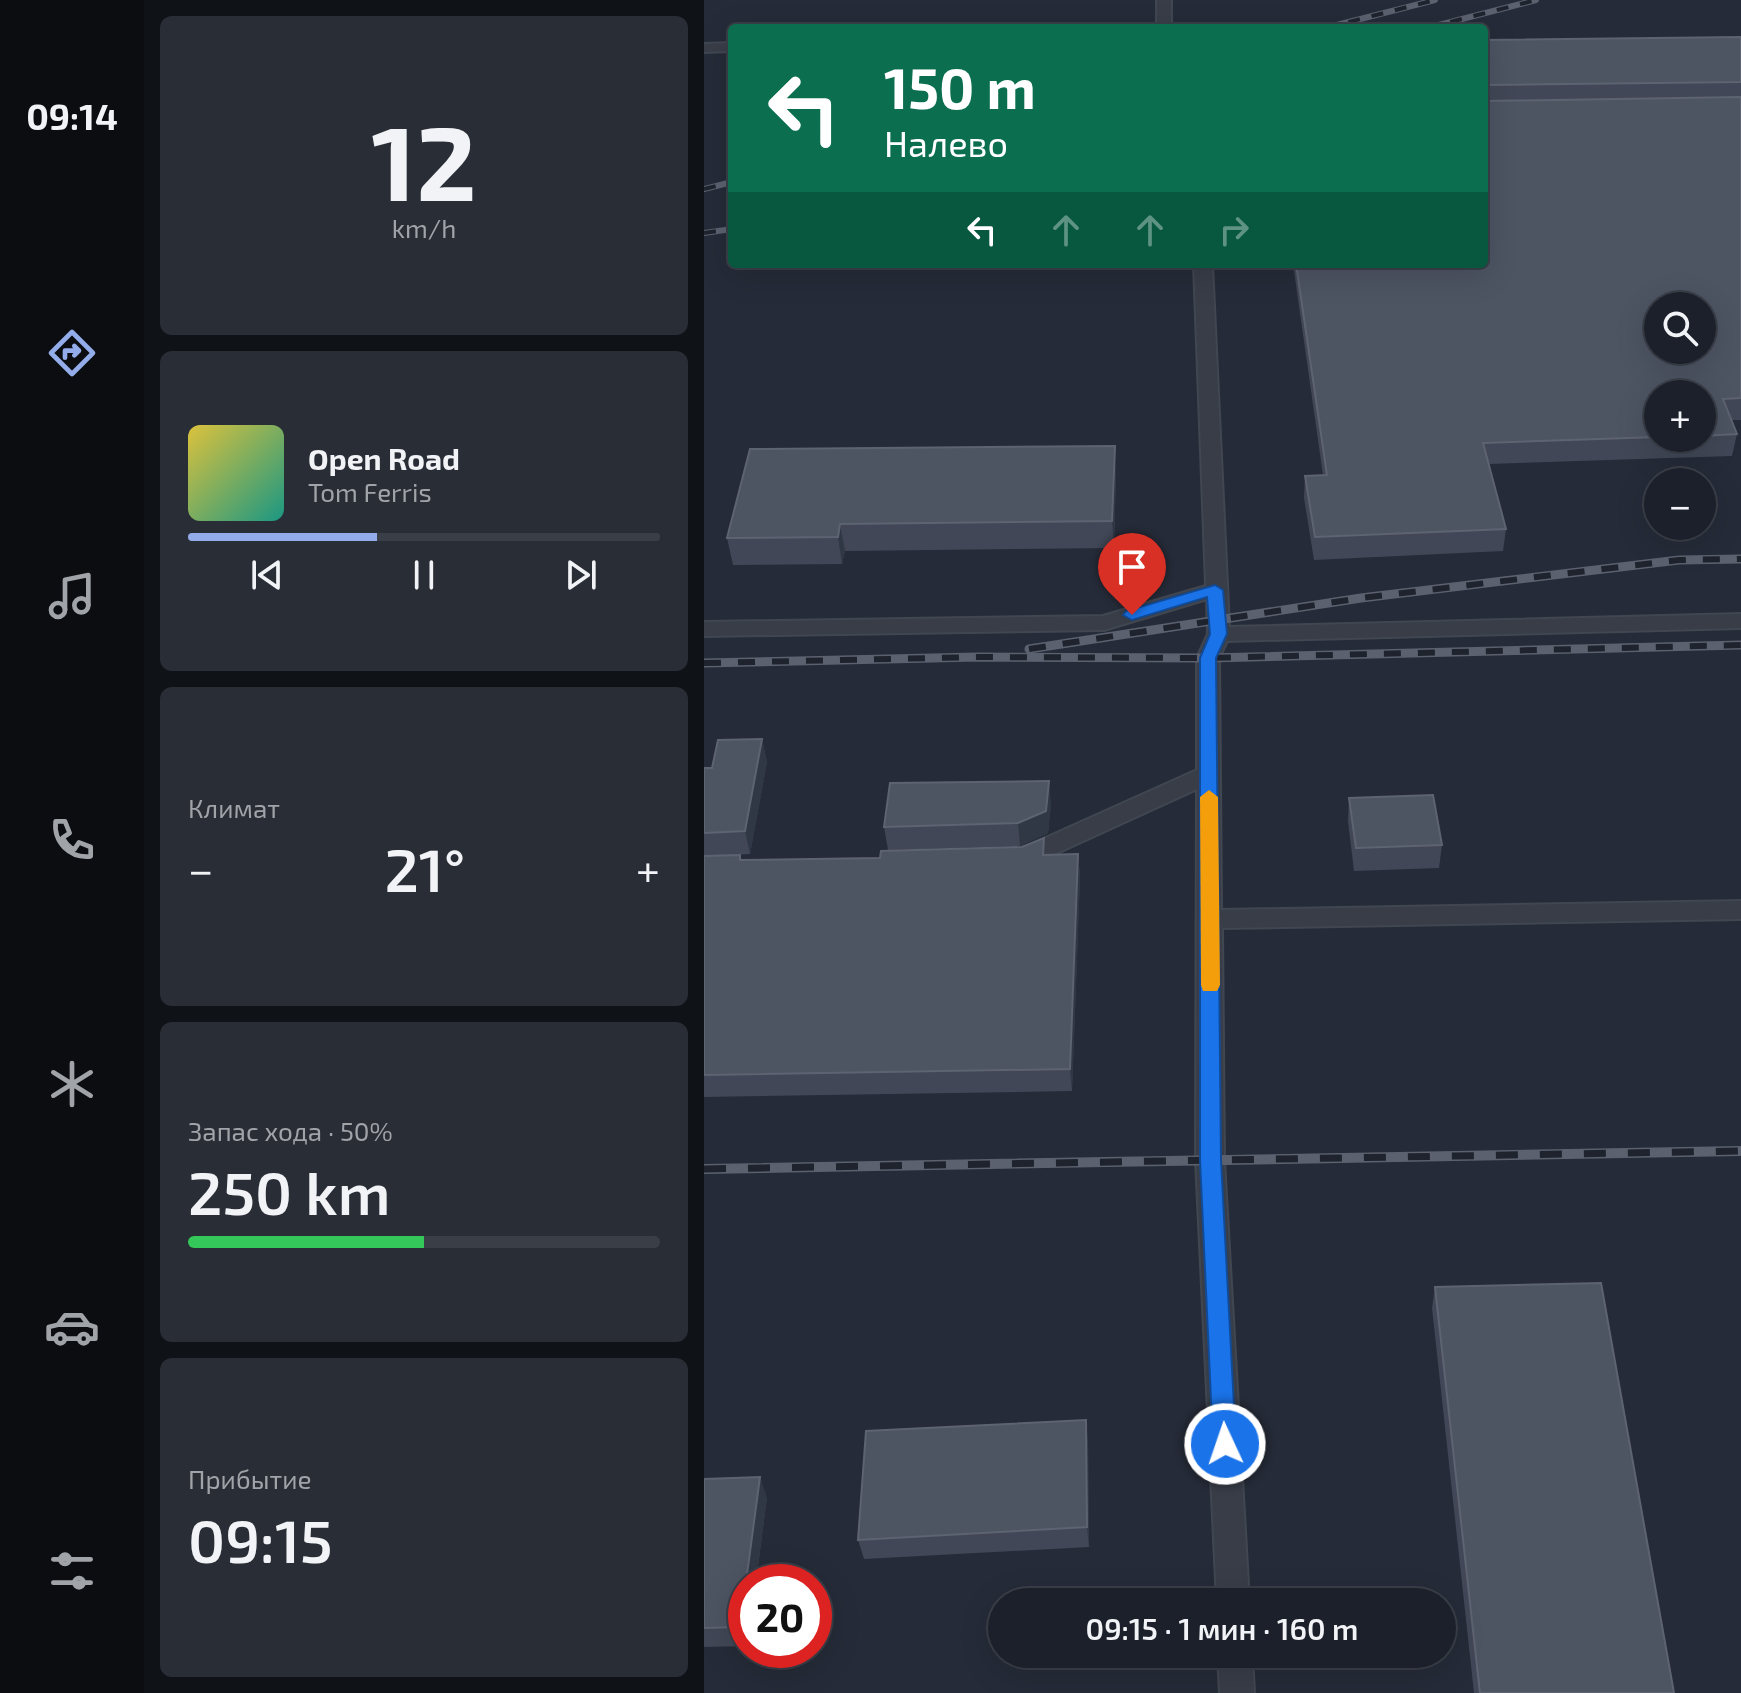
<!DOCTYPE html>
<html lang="ru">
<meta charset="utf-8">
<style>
:root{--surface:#1c202a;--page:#292d36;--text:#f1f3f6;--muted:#a0a3a8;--line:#3a3e47;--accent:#93acea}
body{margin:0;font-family:"Exo 2",sans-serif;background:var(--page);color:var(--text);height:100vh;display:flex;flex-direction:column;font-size:30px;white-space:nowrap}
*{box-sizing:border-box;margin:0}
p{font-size:26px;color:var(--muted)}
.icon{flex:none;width:44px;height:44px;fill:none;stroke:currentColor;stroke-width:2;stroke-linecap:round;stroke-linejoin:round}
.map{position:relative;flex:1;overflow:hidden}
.drawer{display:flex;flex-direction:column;gap:16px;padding:16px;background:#0f1217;width:560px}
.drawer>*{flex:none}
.banner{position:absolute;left:24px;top:24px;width:760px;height:244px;border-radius:8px;box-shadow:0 8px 32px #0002,0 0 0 2px var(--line);background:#0b6e4f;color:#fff;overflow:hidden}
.fabs{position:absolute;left:940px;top:292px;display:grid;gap:16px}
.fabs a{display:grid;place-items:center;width:72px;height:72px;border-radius:50%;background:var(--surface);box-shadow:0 8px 32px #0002,0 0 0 2px var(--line);font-size:40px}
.speed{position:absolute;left:24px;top:1564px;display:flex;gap:16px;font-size:40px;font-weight:700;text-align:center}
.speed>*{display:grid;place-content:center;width:104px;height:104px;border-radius:50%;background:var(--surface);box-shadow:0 8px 32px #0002,0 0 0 2px var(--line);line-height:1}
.speed .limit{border:12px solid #d22;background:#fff;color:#111}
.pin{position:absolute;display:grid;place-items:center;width:68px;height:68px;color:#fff;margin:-82px -34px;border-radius:50% 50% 50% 0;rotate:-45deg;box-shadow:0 0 8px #0007}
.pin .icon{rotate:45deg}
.me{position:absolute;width:88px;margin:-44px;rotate:357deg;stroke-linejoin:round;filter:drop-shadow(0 0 6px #0008)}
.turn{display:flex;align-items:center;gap:28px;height:168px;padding:0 24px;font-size:36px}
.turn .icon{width:104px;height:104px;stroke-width:2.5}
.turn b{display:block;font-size:56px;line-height:68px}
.lanes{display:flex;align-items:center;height:76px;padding:0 24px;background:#0003;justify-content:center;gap:40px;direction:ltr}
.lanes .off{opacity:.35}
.big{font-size:60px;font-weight:600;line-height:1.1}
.drawer .widget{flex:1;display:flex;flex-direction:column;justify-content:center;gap:12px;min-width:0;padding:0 28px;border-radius:12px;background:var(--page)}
.drawer .dial{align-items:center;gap:0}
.dial b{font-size:104px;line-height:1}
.song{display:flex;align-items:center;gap:24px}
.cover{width:96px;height:96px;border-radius:12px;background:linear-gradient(135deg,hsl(50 70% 55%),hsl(170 70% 35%))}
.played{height:8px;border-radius:4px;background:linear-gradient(90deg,var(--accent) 40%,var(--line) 40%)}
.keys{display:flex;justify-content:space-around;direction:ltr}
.heat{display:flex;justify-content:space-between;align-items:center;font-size:44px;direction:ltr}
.charge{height:12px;border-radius:6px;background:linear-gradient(90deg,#34c759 50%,var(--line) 0)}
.trip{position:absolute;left:284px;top:1588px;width:468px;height:80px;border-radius:40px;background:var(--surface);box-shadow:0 8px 32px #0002,0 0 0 2px var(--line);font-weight:600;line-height:80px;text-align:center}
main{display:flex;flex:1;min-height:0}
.tabs{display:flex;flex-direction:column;width:144px;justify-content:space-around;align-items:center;background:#0b0d11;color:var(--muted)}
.tabs .icon{width:56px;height:56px}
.tabs .on{color:var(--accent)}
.tabs b{font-size:36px;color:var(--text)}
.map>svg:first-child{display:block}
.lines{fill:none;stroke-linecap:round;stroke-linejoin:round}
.service-casing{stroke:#414751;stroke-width:4}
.service{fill:#383d48;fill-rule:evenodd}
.rail-far2-casing{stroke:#5b616f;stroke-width:6}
.rail-far1-casing{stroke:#5b616f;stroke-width:9}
.rail-casing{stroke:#5b616f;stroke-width:10}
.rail-far2{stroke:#1e232d;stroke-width:4;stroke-dasharray:12;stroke-linecap:butt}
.rail-far1{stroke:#1e232d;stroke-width:6;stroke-dasharray:17;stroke-linecap:butt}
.rail{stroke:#1e232d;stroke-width:7;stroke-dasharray:22;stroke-linecap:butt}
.wall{fill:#414756;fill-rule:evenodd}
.shaded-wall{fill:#303745}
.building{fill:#4d5462;stroke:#5d6371;stroke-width:2;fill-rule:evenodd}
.route{fill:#1a73e8;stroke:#114b97;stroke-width:2}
.slow{fill:#f59e0b}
</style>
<main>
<nav class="tabs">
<b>09:14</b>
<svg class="icon on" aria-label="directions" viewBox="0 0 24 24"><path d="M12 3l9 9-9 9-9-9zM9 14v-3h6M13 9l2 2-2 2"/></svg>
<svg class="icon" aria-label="music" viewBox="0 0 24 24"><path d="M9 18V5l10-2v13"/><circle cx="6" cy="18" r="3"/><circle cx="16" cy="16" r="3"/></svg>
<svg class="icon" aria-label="phone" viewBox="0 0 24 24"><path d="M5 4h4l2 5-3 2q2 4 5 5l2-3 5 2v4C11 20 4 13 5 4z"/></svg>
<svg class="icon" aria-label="climate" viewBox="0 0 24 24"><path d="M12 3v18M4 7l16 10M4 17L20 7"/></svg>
<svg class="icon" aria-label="car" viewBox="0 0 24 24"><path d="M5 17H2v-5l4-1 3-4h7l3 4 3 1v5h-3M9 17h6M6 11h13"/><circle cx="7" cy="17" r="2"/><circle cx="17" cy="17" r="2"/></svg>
<svg class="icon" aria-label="filters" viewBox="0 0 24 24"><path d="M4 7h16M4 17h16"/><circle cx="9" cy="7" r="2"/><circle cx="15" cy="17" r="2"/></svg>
</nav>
<section class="drawer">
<div class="widget dial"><b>12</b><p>km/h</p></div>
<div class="widget">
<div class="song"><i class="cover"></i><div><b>Open Road</b><p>Tom Ferris</p></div></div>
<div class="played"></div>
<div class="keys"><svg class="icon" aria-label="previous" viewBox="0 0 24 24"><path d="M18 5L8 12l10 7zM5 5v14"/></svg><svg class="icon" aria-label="pause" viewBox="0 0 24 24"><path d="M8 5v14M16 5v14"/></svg><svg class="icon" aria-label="next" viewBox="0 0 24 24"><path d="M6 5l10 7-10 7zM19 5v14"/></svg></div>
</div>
<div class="widget"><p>Климат</p>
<div class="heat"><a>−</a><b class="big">21°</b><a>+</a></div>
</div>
<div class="widget"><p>Запас хода · 50%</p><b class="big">250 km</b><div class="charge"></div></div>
<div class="widget"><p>Прибытие</p><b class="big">09:15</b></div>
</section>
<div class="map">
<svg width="1037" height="1693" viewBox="0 0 1037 1693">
<rect width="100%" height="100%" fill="#252b38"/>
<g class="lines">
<g class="service-casing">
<g id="service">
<rect x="453" y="0" width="14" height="28"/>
<path d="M28,43V51L0,52V44Z"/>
<path d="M490,264H508L525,627L1037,614V628L523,641L515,658L517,910L1037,901V919L518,928L520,1160L545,1602H513L492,1160L493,789L329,864L320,867L304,864L301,858L304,852L317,849L493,770V658L504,634L503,599L400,630L0,636V622L399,616L502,586Z"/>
<path d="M514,1654H548L550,1693H516Z"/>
</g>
</g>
<use href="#service" class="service"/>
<g class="rail-far2-casing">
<g id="rail-far2">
<path d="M621,28L731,0"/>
<path d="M723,28L832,0"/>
<path d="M0,189L28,182"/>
<path d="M0,233L28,229"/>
</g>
</g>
<g class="rail-far1-casing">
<g id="rail-far1">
<path d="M325,649L657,598L975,560L1037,559"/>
<path d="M0,663L274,657L504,658L1037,645"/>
</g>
</g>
<g class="rail-casing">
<path id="rail" d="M0,1169L1037,1151"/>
</g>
<use href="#rail-far2" class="rail-far2"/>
<use href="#rail-far1" class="rail-far1"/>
<use href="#rail" class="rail"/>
</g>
<g class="wall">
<path d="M1037,37V420H1028L1033,434L1028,456L785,464L802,529L799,551L610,560L600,498L601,476L619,475L589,264H780V40ZM954,394H998V438H954Z"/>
<path d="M412,473L410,548L141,551L138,564L29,565L23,538Z"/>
<path d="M58,739L63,762L46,854L6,856L36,855L38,860L374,854L376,877L368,1091L0,1097V768H8Z"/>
<path d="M645,798L738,845L735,868L650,871L644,821Z"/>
<path d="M347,804L344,833L316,846L184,850L180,827Z"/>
<path d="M731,1287L970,1693H770L728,1308Z"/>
<path d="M384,1440L385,1547L160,1559L154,1540Z"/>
<path d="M0,1479L63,1497L52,1582H42V1646L0,1647Z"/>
</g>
<g class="shaded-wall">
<path d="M411,446L412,473L410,548L408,521Z"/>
<path d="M136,524L141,551L138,564L134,537Z"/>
<path d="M58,739L63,762L46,854L41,831Z"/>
<path d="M345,781L347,804L344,833L316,846L314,823Z"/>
<path d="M374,854L376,877L368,1091L366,1069Z"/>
<path d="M382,1420L384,1440L385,1547L383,1527Z"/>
<path d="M56,1477L63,1497L52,1582H42Z"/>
<path d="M42,1584V1641L36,1627Z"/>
</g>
<g class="building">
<path d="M1037,37V82L782,85L780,87V40Z"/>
<path d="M780,92L782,101L1037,97V398L1019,399L1033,434L998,436V394H954V437L779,443L802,529L611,537L601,476L623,475L592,264H780ZM954,306H998V350H954Z"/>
<path d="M411,446L408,521L136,524L134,537L23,538L46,449Z"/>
<path d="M58,739L41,831L0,833V768H8L14,740Z"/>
<path d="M345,781L342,811L314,823L180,827L186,783Z"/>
<path d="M729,795L738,845L652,848L645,798Z"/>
<path d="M340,838L339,855L374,854L366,1069L0,1075V856L36,855V860L176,858L177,851L318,847Z"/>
<path d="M897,1283L970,1693H776L731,1287Z"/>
<path d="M382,1420L383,1527L154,1540L162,1431Z"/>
<path d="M56,1477L36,1627L0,1628V1479Z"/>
</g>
<path class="route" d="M511,585L519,590L523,634L512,658L517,1160L532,1444L529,1452L521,1455L513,1452L509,1444L496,1160V658L506,634L503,597L428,620L419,615L422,611Z"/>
<path class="slow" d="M505,790L514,797L516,985L513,991H499L497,985L496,797Z"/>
</svg>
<div class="fabs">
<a><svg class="icon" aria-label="search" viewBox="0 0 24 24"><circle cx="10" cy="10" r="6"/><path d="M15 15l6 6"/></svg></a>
<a>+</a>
<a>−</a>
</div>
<div class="speed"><div class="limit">20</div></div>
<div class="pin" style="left:428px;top:615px;background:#d93025"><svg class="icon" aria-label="arrive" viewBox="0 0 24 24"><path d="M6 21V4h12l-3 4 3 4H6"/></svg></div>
<svg class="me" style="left:521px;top:1444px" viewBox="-20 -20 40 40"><circle r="17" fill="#1a73e8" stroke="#fff" stroke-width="3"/><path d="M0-11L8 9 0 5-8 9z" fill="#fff"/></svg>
<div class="trip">09:15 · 1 мин · 160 m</div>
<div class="banner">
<div class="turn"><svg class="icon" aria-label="left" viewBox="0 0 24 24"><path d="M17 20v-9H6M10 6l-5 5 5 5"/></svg><div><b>150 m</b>Налево</div></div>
<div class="lanes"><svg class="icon" aria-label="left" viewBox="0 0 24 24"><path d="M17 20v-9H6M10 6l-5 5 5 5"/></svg><svg class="icon off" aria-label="ahead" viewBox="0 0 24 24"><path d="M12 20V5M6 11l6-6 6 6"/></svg><svg class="icon off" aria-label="ahead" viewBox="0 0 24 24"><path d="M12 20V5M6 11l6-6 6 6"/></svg><svg class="icon off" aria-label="right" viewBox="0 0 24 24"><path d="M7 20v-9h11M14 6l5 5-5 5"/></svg></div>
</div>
</div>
</main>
